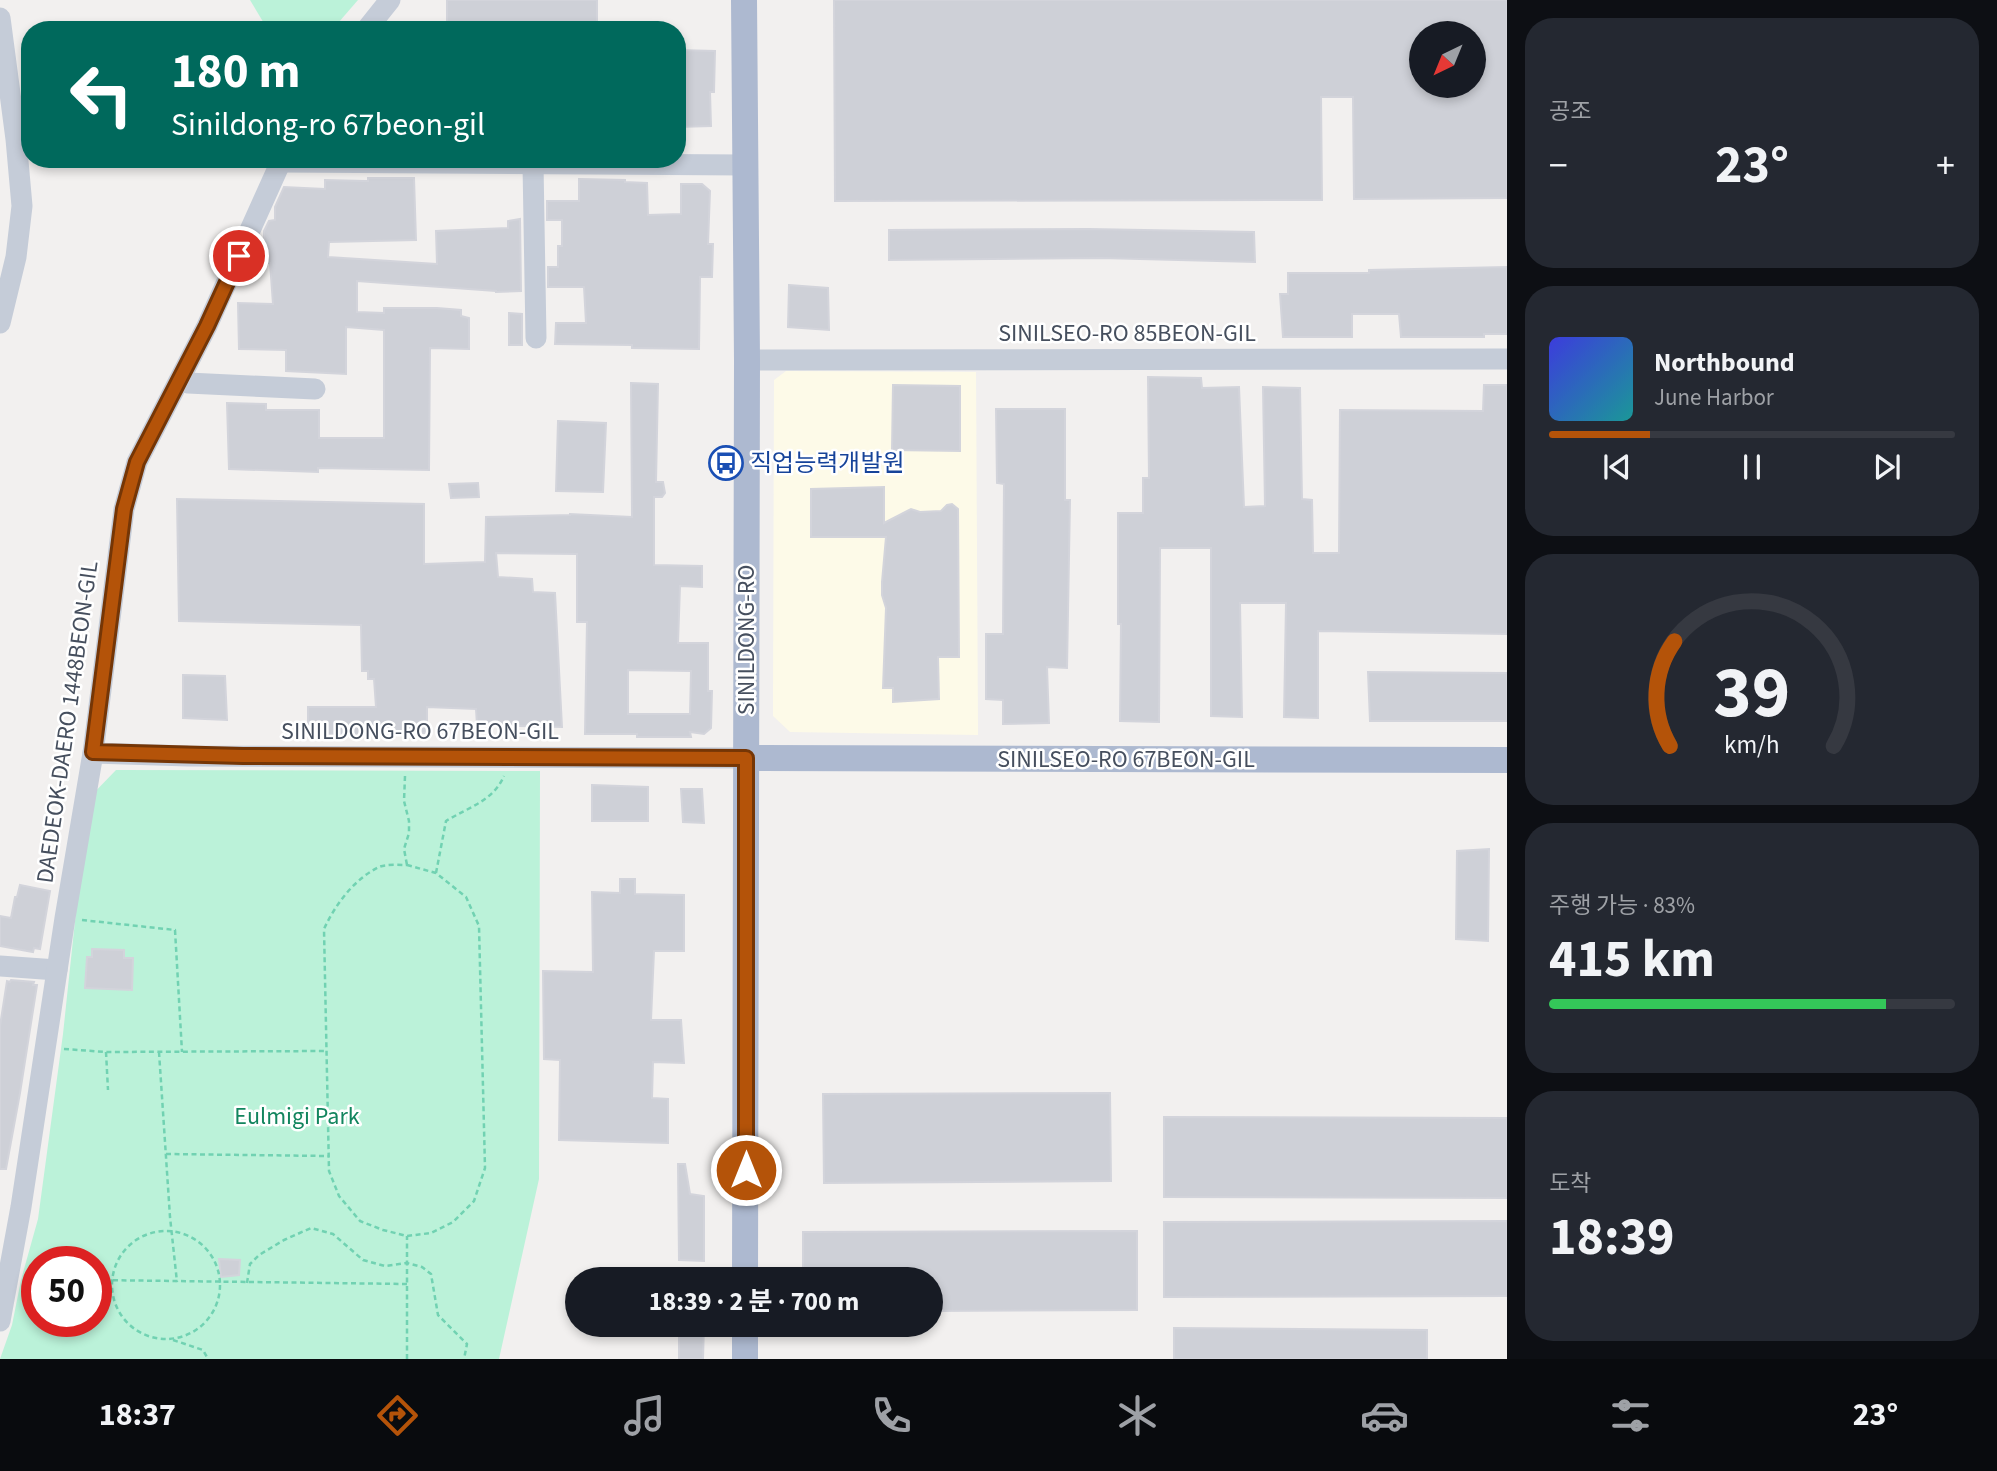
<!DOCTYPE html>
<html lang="ko">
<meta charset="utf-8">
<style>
:root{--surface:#171b24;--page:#242831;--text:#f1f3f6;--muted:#9ea1a6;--line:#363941;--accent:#b45309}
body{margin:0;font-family:"Source Sans 3","Noto Sans KR",sans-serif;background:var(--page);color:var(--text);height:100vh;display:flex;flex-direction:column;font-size:26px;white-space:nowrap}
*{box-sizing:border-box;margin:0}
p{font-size:23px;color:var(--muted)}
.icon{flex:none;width:38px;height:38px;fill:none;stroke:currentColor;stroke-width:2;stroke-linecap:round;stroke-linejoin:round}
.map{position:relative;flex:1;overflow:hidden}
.details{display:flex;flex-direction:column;gap:18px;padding:18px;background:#0d0f14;width:490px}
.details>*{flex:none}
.hud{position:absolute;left:21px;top:21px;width:665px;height:147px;border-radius:28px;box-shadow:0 4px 10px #0003;background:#00695c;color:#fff;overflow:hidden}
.needle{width:46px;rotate:223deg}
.buttons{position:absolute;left:1409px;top:21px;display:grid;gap:14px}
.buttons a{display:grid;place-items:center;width:77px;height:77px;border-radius:50%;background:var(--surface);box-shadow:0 4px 10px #0003;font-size:35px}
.speed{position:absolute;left:21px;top:1246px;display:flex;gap:14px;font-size:35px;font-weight:700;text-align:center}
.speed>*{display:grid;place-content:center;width:91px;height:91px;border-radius:50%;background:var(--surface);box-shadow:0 4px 10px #0003;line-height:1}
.speed .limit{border:10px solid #d22;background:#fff;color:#111}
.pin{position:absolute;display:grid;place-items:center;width:60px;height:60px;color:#fff;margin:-30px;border:4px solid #fff;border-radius:50%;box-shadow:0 2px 7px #0007}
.me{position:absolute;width:77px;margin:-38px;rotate:0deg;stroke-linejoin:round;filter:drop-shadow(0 0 5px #0008)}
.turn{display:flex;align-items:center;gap:24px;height:147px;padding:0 35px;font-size:32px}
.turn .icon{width:91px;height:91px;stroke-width:2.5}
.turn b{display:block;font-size:49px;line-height:60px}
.big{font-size:52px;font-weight:700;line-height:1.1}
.details .card{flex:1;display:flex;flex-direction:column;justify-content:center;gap:10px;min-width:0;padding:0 24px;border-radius:28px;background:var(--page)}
.details .dial{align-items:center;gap:0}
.dial svg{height:182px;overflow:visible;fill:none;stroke:var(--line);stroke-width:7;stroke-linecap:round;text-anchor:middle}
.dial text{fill:var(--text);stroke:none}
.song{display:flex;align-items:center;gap:21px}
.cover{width:84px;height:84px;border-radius:10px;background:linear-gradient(135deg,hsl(240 70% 55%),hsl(180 70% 35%))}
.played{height:7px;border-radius:4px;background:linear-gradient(90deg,var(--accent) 25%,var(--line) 25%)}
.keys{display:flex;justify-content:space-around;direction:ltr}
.heat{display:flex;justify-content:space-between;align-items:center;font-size:38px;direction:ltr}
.charge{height:10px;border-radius:5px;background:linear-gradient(90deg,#34c759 83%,var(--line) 0)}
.trip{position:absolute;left:565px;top:1267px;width:378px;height:70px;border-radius:35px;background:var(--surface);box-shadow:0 4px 10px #0003;font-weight:700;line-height:70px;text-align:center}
.dock{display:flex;height:112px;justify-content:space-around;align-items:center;background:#090b0e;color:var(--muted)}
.dock .icon{width:49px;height:49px}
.dock .active{color:var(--accent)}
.dock b{font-size:32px;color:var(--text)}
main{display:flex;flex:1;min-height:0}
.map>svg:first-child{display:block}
.commercial{fill:#fdfae8}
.green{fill:#bbf2d9;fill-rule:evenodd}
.building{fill:#ced0d7;stroke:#d3d4db;stroke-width:2;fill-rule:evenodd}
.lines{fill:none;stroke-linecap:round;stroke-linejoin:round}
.path{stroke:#71d2b2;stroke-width:2.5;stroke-dasharray:5 3.5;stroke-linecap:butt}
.minor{stroke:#c5ccd8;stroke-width:21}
.major{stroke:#adb9d0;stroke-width:26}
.route-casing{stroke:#753606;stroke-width:18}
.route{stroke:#b45309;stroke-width:12}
.labels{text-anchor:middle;stroke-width:5;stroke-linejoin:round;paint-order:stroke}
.street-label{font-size:24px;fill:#464f5e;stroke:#fff}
.transit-label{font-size:24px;fill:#164399;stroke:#fff;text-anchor:start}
.park-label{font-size:24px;fill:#12855e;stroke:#fff}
</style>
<main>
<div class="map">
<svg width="1507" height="1359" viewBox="0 0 1507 1359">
<rect width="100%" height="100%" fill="#f2f0ef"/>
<path class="commercial" d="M786,371L976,372L978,735L790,732L773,716L774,380Z"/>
<g class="green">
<path d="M250,0H358L332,30H268Z"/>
<path d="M116,770L540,771L539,1179L499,1359H0L12,1325L21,1280L38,1219L63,1034L88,799ZM37,1262H96V1321H37Z"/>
</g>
<g class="building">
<rect x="447" y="0" width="150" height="30"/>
<path d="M834,0H1507V198L1354,199L1353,97H1321L1322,200L835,201ZM1421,33H1474V86H1421Z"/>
<path d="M677,50L715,51L714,92H710L711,126L677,127Z"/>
<path d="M368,178H414L416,240L329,242L328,257L437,264L436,231L508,228V221L520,219L521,291L496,292V291L357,281V312L384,313V308H437L461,310V316L469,318V349L430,348L429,470L318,468V472L229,469L227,403L266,404V410H319V438H384V330L346,327V374L286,371V350L239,349L238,303L273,304L270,263L254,262V254L257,246L264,247V231L269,221L275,220V207L284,187L325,189V180L368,181Z"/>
<path d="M579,179L625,180V182L647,183L648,215L681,214V184H702L710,191L708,244H713L712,277H700L699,349L632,348V345L555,344L556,323H586L584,287H548V267H558V246H562V220H547V201H579Z"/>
<path d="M1089,229L1254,232L1255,262L1101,258L889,260V230Z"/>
<path d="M1507,267V334H1484V337H1401L1399,314H1352V337H1283L1280,294H1288V273H1369V270Z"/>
<path d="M789,285L828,288L829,330L788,327Z"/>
<path d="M509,313L522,314V345H509Z"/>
<path d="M1148,377L1201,378L1202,388L1239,387L1244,507L1265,506L1263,387L1300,388L1302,499L1312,500L1313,553H1339L1340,410L1483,411L1484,385H1507V634L1318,631V718L1284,717L1286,603H1240L1242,717L1211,716V548H1160L1159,722L1120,721L1121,624H1118V513H1143V478H1149Z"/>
<path d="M631,383L658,384L656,482H663L665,493L662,497H654V565L702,566V587L680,586L678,643H708V691H712L711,728L704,734L690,732L691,737H637V734H585L587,622H577V554L496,553L498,577L532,579L533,592L555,593L562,727L477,725L476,709L427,707V733L308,735V707H376L374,679H368V671H362L361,625L179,621L177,499L424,504V564L485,562L486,517L570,515V514L632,517ZM628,670L691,671L690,714H628Z"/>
<path d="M893,385L960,386V451L892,450Z"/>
<path d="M996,409H1065V500H1070L1067,668L1047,667L1049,723L1003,724V700L986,699V634H1003L1004,484L997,483Z"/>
<path d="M558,421L606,423L603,492L556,491Z"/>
<path d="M478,483L479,497L451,498L449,484Z"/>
<path d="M884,487V523L911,509L920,512L941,511L947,505L952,504L958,509L959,657H938L939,699L893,702V688H883L886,608L882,595V582L886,537H811V489Z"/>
<path d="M1368,672L1507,673V721H1370Z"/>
<path d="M183,675L225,676L227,720L183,718Z"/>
<path d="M592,785L648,787V821H592Z"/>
<path d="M681,789H702L704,823L683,822Z"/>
<path d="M1489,849L1488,941L1456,939L1457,851Z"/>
<path d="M620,879H635V894L684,895V951H654L651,1020H681L684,1063L653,1062L652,1098L668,1099V1143L559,1140L560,1060L544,1059L543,971L593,972L592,892L620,893Z"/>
<path d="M20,885L50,891L40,949L34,948L33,952L0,946V916L11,918L15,897H17Z"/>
<path d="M92,949L124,950V958H133L132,990L85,988L87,957H92Z"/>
<path d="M11,980L34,982L33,985H37L20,1093L6,1169H0V1026L7,981L10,982Z"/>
<path d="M1110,1093L1111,1181L824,1183L823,1094Z"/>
<path d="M1164,1117L1507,1118V1198L1164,1197Z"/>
<path d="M678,1164H685L690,1194L704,1196V1261L679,1260Z"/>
<path d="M1507,1221V1296L1164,1297V1222Z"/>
<path d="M1137,1231V1310L931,1311V1279H803V1232Z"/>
<path d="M219,1259L240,1260L239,1275L221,1277Z"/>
<path d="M679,1325H704L703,1359H679Z"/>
<path d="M1174,1328L1427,1330V1359H1174Z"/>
</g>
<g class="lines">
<g class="path">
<path d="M405,776L404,801L409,821V833L404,849L407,865"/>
<path d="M407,865L436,873L466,897L479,926L485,1168L474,1201L453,1222L431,1233L407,1236L383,1230L360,1221L339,1196L329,1171L324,929C335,905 354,879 379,867C386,864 398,865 407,865Z"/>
<path d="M436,873L446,821C469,807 493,801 504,776"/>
<path d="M82,920L175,930L182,1052"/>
<path d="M64,1049L106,1052L327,1051"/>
<path d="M106,1052L108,1090"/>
<path d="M159,1052L170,1217L177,1282"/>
<path d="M166,1154L329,1156"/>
<circle cx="166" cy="1285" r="54"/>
<path d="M25,1279L37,1280"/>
<path d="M96,1280L407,1284"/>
<path d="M247,1283L250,1264L259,1255L284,1240L311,1228L333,1234L363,1260L385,1266L407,1263L422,1267L431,1274L438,1315L467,1344L464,1359"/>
<path d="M173,1340L203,1350L208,1359"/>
<path d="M407,1359V1236"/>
</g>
<g class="minor">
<path d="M0,18L16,139L22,206L16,257L0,323"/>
<path d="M366,30L390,0"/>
<path d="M281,162L745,165"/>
<path d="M533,164L536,338"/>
<path d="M747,360L1507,359"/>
<path d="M179,381L188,383L315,389"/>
<path d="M93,753L188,756L746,758"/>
<path d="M0,966L57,970"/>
<path d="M0,1321L21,1207L65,918L93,753L124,509L137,462L207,326L282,159"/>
</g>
<g class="major">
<path d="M744,0L747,360L745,1279"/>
<path d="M746,758L1507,760"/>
<path d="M745,1359V1325"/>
</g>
</g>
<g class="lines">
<g class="route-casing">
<path id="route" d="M239,256L207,326L137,462L124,509L93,752L243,756L746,758V1170"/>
</g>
<use href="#route" class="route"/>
</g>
<defs>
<g id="bus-ring" transform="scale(1.75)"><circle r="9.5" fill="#fff" stroke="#1a4fb4" stroke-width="1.5"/><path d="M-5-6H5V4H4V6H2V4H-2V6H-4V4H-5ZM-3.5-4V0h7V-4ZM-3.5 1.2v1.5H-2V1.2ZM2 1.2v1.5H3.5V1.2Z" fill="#1a4fb4"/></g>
</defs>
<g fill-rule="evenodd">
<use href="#bus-ring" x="726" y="463"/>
</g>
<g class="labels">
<g class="street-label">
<text x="1127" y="341">SINILSEO-RO 85BEON-GIL</text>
<text transform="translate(746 640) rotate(-90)" y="8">SINILDONG-RO</text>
<text transform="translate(67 722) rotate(-82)" y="8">DAEDEOK-DAERO 1448BEON-GIL</text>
<text x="420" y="739">SINILDONG-RO 67BEON-GIL</text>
<text x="1126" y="767">SINILSEO-RO 67BEON-GIL</text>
</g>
<g class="transit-label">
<text x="750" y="471">직업능력개발원</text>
</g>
<g class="park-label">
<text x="297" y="1124">Eulmigi Park</text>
</g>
</g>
</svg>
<div class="buttons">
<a><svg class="needle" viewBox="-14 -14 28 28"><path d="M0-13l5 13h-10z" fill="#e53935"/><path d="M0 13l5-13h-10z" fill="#9ea1a6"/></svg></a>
</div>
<div class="speed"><div class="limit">50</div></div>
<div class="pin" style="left:239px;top:256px;background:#d93025"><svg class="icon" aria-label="arrive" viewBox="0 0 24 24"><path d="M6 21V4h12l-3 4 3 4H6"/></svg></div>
<svg class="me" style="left:746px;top:1170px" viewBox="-20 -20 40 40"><circle r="17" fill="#b45309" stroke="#fff" stroke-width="3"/><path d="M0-11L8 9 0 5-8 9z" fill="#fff"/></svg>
<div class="trip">18:39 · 2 분 · 700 m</div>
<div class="hud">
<div class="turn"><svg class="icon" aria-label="left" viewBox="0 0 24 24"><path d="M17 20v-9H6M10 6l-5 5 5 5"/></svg><div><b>180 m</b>Sinildong-ro 67beon-gil</div></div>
</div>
</div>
<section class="details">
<div class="card"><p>공조</p>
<div class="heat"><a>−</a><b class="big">23°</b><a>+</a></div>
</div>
<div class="card">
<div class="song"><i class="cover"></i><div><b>Northbound</b><p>June Harbor</p></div></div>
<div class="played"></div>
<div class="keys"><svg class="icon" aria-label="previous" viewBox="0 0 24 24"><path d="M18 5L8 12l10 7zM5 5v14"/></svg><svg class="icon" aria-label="pause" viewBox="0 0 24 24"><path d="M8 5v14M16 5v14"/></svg><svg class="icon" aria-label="next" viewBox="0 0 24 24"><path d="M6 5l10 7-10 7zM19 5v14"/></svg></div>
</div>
<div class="card dial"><svg viewBox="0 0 100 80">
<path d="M14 69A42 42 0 1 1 86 69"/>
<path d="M14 69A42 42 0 0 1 16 23" stroke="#b45309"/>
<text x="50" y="56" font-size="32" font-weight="700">39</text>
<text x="50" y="72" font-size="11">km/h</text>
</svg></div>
<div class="card"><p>주행 가능 · 83%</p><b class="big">415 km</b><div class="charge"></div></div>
<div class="card"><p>도착</p><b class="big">18:39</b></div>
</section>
</main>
<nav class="dock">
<b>18:37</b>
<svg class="icon active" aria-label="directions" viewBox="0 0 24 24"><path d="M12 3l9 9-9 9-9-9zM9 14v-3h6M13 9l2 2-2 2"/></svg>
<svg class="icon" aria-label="music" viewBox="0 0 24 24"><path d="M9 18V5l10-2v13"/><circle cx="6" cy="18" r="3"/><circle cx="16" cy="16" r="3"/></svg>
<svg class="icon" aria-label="phone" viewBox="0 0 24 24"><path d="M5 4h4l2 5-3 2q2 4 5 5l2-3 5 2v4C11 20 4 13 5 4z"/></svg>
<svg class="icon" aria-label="climate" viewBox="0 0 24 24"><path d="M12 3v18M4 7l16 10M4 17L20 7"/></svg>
<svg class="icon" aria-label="car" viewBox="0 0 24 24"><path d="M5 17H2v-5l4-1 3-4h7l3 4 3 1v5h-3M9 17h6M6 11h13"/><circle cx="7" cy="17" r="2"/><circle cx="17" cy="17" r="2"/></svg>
<svg class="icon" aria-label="filters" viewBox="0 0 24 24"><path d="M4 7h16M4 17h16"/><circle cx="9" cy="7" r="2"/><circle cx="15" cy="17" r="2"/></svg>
<b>23°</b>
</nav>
